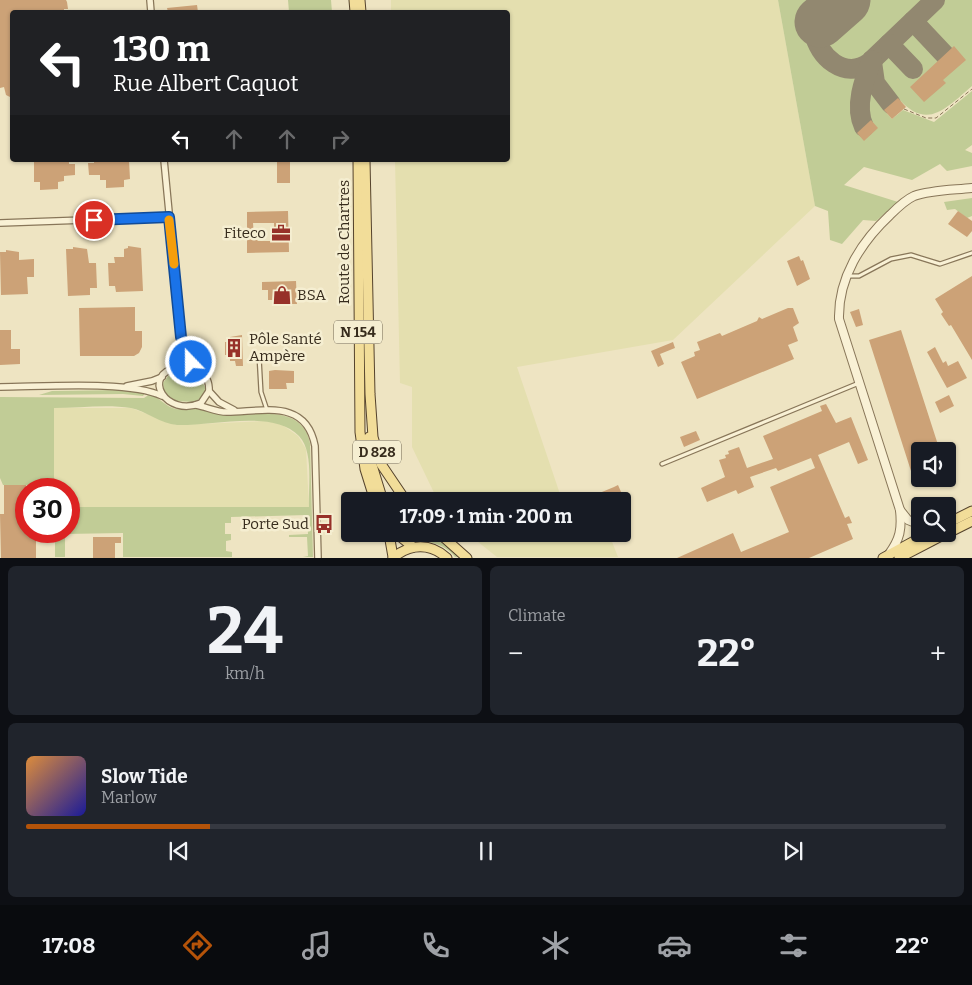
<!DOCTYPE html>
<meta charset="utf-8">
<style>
:root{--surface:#171b24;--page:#20242c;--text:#f1f3f6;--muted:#9ea1a6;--line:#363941;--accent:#b45309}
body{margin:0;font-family:Bitter,serif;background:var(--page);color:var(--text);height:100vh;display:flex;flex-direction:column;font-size:19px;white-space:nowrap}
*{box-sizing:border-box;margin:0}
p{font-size:16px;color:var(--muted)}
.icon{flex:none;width:28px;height:28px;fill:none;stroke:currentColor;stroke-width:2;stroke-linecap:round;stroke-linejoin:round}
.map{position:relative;height:558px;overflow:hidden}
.drawer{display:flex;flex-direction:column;gap:8px;padding:8px;background:#0d0f14;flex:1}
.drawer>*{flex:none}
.guide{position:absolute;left:10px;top:10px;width:500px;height:152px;border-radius:5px;box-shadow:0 1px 4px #0004;background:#202124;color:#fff;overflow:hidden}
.buttons{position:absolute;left:911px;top:442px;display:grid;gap:10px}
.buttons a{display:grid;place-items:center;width:45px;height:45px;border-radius:5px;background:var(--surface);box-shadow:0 1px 4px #0004;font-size:25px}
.speed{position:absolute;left:15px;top:478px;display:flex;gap:10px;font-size:25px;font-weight:700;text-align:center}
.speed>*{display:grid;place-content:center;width:65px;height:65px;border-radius:50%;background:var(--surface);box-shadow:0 1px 4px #0004;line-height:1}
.speed .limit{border:8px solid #d22;background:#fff;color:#111}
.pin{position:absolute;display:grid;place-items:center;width:42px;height:42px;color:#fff;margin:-21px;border:2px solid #fff;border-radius:50%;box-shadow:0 1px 5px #0007}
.me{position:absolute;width:55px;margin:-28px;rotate:338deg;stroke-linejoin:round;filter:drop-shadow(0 0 4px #0008)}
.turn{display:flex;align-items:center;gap:18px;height:105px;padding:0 20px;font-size:22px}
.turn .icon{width:65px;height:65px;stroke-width:2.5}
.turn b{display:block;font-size:35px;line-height:42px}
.lanes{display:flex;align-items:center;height:48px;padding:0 20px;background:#0003;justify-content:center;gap:25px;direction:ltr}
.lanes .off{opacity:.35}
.big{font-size:38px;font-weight:700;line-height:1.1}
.drawer .card{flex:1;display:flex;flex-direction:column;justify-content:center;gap:8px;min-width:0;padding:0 18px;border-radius:8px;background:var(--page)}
.drawer .dial{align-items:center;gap:0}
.dial b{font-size:65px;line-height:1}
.song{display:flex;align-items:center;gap:15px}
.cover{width:60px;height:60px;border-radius:8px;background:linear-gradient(135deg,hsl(30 70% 55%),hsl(240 70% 35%))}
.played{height:5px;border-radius:2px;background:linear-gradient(90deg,var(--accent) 20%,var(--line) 20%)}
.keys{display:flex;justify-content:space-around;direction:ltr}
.heat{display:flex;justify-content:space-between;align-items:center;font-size:28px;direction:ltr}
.drawer .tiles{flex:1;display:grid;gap:8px;grid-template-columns:1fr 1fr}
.card:last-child{grid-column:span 2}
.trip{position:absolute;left:341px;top:492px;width:290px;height:50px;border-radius:5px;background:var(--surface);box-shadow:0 1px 4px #0004;font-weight:700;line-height:50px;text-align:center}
.tab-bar{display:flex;height:80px;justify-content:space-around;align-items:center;background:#090b0e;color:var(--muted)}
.tab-bar .icon{width:35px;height:35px}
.tab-bar .on{color:var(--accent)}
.tab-bar b{font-size:22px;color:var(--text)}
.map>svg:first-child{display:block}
.farmland{fill:#e4dfaf}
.green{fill:#c1cc96}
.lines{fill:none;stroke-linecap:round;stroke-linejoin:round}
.taxiway{stroke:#928870;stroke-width:20}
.runway{stroke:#928870;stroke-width:51}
.building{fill:#cca277;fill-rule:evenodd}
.service-casing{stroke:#887659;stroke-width:5.5}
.minor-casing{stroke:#887659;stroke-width:8}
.tertiary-casing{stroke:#887659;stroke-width:10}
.primary-casing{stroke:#55432d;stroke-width:11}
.path{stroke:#887659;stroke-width:1;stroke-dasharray:4 2.5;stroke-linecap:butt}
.service{stroke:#f9f1d5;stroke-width:3}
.minor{stroke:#f9f1d5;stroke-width:5.5}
.tertiary{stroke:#f9f1d5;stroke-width:8}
.primary{stroke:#f2dd99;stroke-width:9}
.route-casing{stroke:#114b97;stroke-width:12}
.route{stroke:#1a73e8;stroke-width:9}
.slow{stroke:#f59e0b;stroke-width:9}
.labels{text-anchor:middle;stroke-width:5;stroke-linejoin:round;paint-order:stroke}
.shield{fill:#f5eed1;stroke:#706653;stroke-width:1}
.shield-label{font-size:14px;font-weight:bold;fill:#372c1d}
.poi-label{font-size:15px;fill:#372c1d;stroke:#f5eed1;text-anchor:end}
.street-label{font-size:15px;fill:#372c1d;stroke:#f5eed1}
</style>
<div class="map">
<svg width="972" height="558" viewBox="0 0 972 558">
<rect width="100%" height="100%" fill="#eee4c2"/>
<g class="farmland">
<path d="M391,0H778L815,206L673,340L517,367L561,497L556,501H438L412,447V387L400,383L395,160H508V12H391Z"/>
<path d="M54,408H131L176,425L268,421L281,424L298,436L306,449L309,507H69V489H54Z"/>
<path d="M468,534H609L618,557H497Z"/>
</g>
<g class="green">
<path d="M288,0H331L332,12H289Z"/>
<path d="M778,0H972V86C945,109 927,131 898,98L884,110L892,119L903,110L934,122L972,91V145L965,150L972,153V166L947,171L940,164L912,180L864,167L844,185L898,202L876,221L863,220L842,244L830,240L828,211L815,206Z"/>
<path d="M972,198V216L967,218L955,209L947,210L944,202Z"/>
<path d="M185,370L193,371L206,388L201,398L195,402L173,401L164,393L163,383L171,372Z"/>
<path d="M124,390L145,393L143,396L123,394L39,395L52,391Z"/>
<path d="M150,394C160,398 166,407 176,409C184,410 192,408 199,409C208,409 216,414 225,415C255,416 302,403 310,443L313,557H303L308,556L307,537H289V535L308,534L307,515L231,517V523H225V534H231V540L226,541V551L232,552V557H123V533L65,534V557H55V531H69V507H309C308,486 314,452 299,436C273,409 212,426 177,425C161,424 146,411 131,408C107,404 79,408 54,408V485H3L0,478V397L144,398Z"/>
<path d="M400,534H437L462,557H455C440,538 420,544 400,534Z"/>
</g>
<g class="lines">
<g class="taxiway">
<path d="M913,21L945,55"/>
<path d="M820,22L814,32C818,57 845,80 869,63L935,0"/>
<path d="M889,44L913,69"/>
<path d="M872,62L875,83L891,104"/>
<path d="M864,127C854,106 864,80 872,60"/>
</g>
<path class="runway" d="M820,22L845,0"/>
</g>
<g class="building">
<path d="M0,0H66L67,2L68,9H64V12H12V98L6,95L4,87L0,88Z"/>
<path d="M197,5L198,12H168L167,8Z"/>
<path d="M954,46L966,60L943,80L946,83L924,102L910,87Z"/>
<path d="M898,98L906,107L892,119L884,110Z"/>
<path d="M871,120L878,128L864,141L857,133Z"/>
<path d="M34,160H69V164H75V175L64,176V181L58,182V189L40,190V182H34Z"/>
<path d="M94,160H129L130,179L124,180V187L106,188V180H100V175H89L88,163H94Z"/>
<rect x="277" y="160" width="13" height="23"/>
<path d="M288,211L289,252L247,253V212ZM253,223H274V241H258L254,237Z"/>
<path d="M958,211L972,221V231L967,237L948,224Z"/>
<path d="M128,246L141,248L143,291L116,292L115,286H109L108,263H115L114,257H124V249L128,248Z"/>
<path d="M73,247L87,249L89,263H96L97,288H90V295L68,296L66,249H73Z"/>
<path d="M6,250L19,252V260L34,259V277H27L28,294L1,295L0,252H6Z"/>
<path d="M799,256L801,261L803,260L810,279L797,286L787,261Z"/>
<path d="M972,276V360L951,325L949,326L941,314L943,312L935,299Z"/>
<path d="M296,281L297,304H279V300H268V290H262V282Z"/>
<path d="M135,307V331H142V347L139,353L134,356H80L79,308Z"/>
<path d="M788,308H793L799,323L793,327L798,341L788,345L794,359L697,399L681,362L695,356L694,352L700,350L697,342L720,333L722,336L757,321L759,317L762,319Z"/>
<path d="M859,309L863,325L856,327L850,312Z"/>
<path d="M0,330H11V349H20V364L0,365Z"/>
<path d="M901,330L940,451H920V468L911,471L869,340Z"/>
<path d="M242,335L243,366H236L235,361H230V355H225V342H230V337Z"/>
<path d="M673,342L675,348L660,354L664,364L658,367L651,351Z"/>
<path d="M935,347L943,363L946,361L948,366L958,361L967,378L947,388L927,352Z"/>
<path d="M275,370L294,371V383H286L287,389H269V371Z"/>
<path d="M949,395L954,406L940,413L935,402Z"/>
<path d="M826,404L836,423L851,417L868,460L858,464L849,442L818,455L845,518L849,516L852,523L847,524L853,539L809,558H677L733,533L741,552L789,532L770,487L815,468L811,458L778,471L776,468L750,477L754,487L738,494L736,490L707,502L701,488L725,477L719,460L726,458L725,455L729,454L728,451L739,447L747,468L773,459L763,436L822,411L820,406Z"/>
<path d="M696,431L700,440L684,447L680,437Z"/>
<path d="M4,485H26V531H54L55,540H36V558H1L0,514H4Z"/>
<path d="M618,485L625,501H580L614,487Z"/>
<path d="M93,537H121V543H115V558H93Z"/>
</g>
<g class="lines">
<g class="service-casing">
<g id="service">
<path d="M849,276H859L891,259L911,255L940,264L972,253"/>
<path d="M259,356L261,392L267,410"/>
<path d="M662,464L859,383"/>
</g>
</g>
<g class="minor-casing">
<g id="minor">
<path d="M150,0L151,12"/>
<path d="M164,160L181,337L195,368"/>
<path d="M0,223L169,217"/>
<path d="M178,367C194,366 210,372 209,391L201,403C166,418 140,375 178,367Z"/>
<path d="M172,368L181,339"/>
<path d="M127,386L152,381L162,377"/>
<path d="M0,387C40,387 129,380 162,396"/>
<path d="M209,391L219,402L234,410"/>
<path d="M196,405C207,407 216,412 227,412C262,412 306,398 315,446L318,558"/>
</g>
</g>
<g class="tertiary-casing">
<g id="tertiary">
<path d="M900,510L908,520L920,525"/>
<path d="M889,554C900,539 902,529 900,510L839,319C838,278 861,242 890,215C897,208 905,200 914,196C931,190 954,190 972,188"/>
</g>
</g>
<g class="primary-casing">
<g id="primary">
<path d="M354,0L355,12"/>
<path d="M360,0L361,12"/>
<path d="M358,160L360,432L365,469L375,501"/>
<path d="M365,160L370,394L373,437L381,464L406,501"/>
<path d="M369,437L372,465L383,501"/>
<path d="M948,523L972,511"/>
<path d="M948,533L972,521"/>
<path d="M389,534L393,557"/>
<path d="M397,534L413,547"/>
<path d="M440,534L467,558"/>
<path d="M393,558C410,543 431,543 447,558"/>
<path d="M883,558L927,534"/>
<path d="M899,558L945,534"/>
</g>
</g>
<path class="path" d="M904,109L926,118H936L972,89"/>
<use href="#service" class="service"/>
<use href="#minor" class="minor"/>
<use href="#tertiary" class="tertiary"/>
<use href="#primary" class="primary"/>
</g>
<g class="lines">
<g class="route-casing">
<path id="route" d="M94,220L169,217L181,337L191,362"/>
</g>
<use href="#route" class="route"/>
<path class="slow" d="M169,220L174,264"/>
</g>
<defs>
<g id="office-bare" transform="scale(1.5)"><path d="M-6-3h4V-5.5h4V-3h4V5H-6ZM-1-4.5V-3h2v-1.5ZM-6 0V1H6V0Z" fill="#973129" stroke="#f5eed1" stroke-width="2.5" paint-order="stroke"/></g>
<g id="shop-bare" transform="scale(1.5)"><path d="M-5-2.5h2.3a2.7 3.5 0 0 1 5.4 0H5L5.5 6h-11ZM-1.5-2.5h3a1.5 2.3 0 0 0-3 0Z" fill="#973129" stroke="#f5eed1" stroke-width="2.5" paint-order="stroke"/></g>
<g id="building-bare" transform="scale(1.5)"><path d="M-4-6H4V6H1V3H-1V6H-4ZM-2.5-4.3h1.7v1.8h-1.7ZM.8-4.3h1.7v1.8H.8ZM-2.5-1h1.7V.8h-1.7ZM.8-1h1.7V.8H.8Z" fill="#973129" stroke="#f5eed1" stroke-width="2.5" paint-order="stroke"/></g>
<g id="bus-bare" transform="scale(1.5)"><path d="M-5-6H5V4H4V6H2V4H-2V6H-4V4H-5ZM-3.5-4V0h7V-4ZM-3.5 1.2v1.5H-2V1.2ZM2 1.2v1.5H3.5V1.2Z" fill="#973129" stroke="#f5eed1" stroke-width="2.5" paint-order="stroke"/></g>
</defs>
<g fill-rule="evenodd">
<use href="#office-bare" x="281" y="233"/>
<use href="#shop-bare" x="282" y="295"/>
<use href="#building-bare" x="234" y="348"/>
<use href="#bus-bare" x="324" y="524"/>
</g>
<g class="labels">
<g class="shield">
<rect x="334" y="320.5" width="48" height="23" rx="4"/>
<rect x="353" y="440.5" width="48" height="23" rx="4"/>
</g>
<g class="shield-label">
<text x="358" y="337">N 154</text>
<text x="377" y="457">D 828</text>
</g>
<g class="poi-label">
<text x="266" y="238">Fiteco</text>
<text x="297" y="300" text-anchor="start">BSA</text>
<text x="249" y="344" text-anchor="start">Pôle Santé<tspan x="249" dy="17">Ampère</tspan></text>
<text x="309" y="529">Porte Sud</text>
</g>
<g class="street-label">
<text transform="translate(344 242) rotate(-90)" y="5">Route de Chartres</text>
</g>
</g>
</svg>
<div class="buttons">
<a><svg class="icon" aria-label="sound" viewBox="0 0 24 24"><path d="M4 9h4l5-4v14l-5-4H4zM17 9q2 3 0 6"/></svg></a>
<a><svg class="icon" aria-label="search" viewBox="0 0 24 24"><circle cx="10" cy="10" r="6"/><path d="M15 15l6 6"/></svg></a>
</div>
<div class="speed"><div class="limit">30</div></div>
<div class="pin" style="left:94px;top:220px;background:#d93025"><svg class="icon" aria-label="arrive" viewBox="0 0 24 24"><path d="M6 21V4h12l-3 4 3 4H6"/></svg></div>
<svg class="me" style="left:191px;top:362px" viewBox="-20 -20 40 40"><circle r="17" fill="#1a73e8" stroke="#fff" stroke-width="3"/><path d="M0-11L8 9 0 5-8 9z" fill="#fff"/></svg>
<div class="trip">17:09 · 1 min · 200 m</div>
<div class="guide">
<div class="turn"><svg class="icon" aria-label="left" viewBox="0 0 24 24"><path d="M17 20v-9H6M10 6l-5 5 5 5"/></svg><div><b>130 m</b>Rue Albert Caquot</div></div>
<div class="lanes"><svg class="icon" aria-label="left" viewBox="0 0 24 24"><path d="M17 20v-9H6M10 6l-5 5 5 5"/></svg><svg class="icon off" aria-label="ahead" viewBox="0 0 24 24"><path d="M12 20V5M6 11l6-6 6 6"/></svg><svg class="icon off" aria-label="ahead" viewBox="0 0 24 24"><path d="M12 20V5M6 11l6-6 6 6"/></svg><svg class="icon off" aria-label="right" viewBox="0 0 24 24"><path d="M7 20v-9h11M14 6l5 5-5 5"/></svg></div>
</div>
</div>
<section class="drawer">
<div class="tiles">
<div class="card dial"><b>24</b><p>km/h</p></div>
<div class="card"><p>Climate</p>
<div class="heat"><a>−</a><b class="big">22°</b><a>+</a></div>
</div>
<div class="card">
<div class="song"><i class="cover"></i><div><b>Slow Tide</b><p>Marlow</p></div></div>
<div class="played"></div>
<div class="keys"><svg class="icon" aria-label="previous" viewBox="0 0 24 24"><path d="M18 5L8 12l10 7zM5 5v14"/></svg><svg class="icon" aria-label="pause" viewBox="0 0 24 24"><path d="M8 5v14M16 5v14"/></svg><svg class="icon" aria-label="next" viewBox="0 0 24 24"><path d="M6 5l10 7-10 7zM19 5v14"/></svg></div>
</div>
</div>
</section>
<nav class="tab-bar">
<b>17:08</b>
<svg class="icon on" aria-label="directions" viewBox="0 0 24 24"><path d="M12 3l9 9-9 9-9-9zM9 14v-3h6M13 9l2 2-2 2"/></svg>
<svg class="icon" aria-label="music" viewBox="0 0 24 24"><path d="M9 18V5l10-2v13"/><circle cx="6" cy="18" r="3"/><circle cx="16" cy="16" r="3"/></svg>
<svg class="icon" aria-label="phone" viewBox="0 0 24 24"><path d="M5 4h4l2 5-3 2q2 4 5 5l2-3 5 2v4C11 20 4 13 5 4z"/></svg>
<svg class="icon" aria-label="climate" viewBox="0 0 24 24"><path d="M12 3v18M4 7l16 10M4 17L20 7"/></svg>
<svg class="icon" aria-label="car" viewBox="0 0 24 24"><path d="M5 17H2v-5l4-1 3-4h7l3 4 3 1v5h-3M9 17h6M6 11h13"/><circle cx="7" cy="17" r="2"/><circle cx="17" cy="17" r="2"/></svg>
<svg class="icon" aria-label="filters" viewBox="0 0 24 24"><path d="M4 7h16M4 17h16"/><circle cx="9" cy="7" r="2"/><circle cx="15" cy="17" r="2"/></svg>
<b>22°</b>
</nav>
